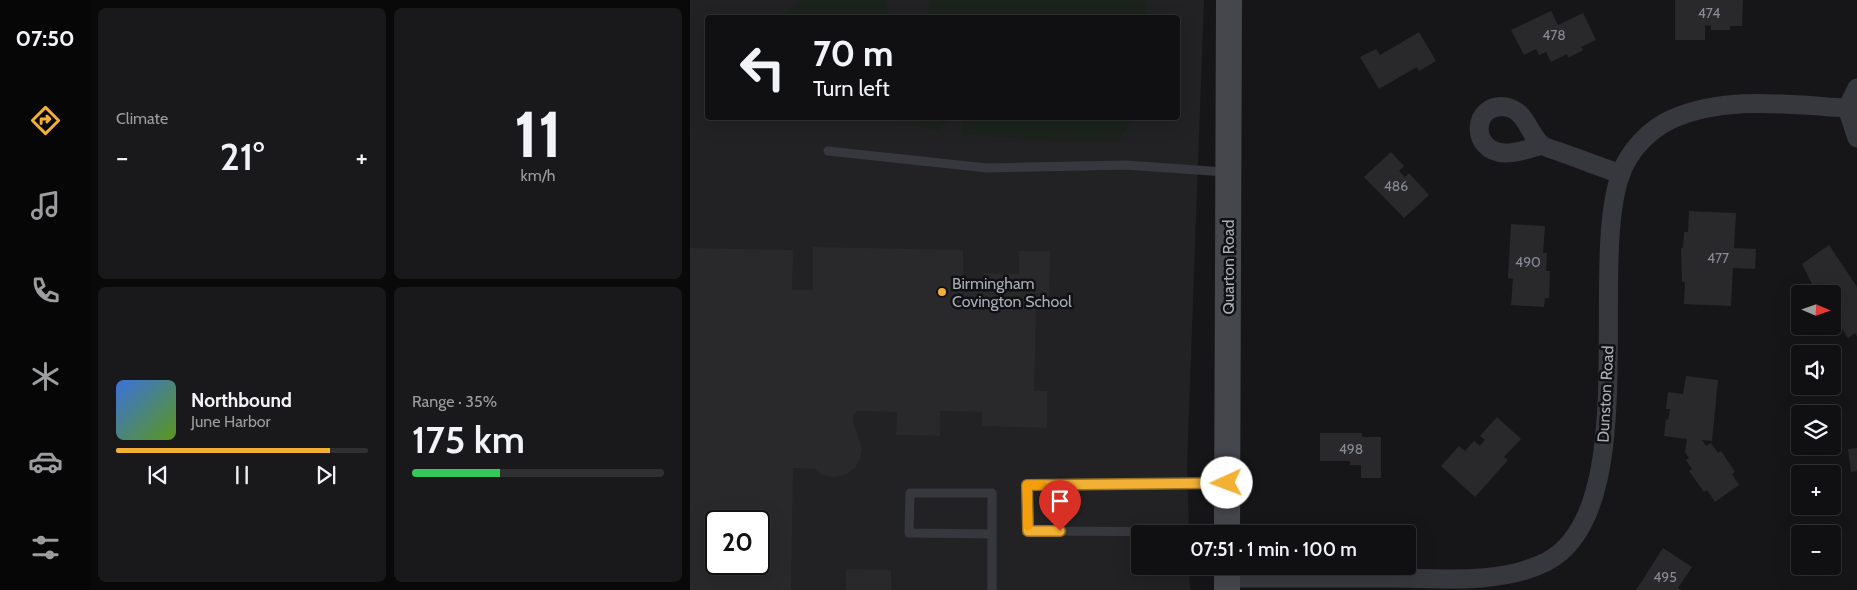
<!DOCTYPE html>
<meta charset="utf-8">
<style>
:root{--surface:#101012;--page:#19191b;--text:#f1f3f6;--muted:#9c9d9f;--line:#303032;--accent:#f2b134}
body{margin:0;font-family:Cabin,sans-serif;background:var(--page);color:var(--text);height:100vh;display:flex;flex-direction:column;font-size:19px;white-space:nowrap}
*{box-sizing:border-box;margin:0}
p{font-size:16px;color:var(--muted)}
.icon{flex:none;width:28px;height:28px;fill:none;stroke:currentColor;stroke-width:2;stroke-linecap:round;stroke-linejoin:round}
.map{position:relative;flex:1;overflow:hidden}
.drawer{display:flex;flex-direction:column;gap:8px;padding:8px;background:#09090a;width:600px}
.drawer>*{flex:none}
.hud{position:absolute;left:15px;top:15px;width:475px;height:105px;border-radius:5px;box-shadow:0 5px 20px #0002,0 0 0 1px var(--line);background:#101012;color:var(--text);overflow:hidden}
.needle{width:32px;rotate:92deg}
.buttons{position:absolute;left:1101px;top:285px;display:grid;gap:10px}
.buttons a{display:grid;place-items:center;width:50px;height:50px;border-radius:5px;background:var(--surface);box-shadow:0 5px 20px #0002,0 0 0 1px var(--line);font-size:25px}
.speed{position:absolute;left:15px;top:510px;display:flex;gap:10px;font-size:25px;font-weight:700;text-align:center}
.speed>*{display:grid;place-content:center;width:65px;height:65px;border-radius:50%;background:var(--surface);box-shadow:0 5px 20px #0002,0 0 0 1px var(--line);line-height:1}
.speed .limit{border:2px solid #111;border-radius:8px;background:#fff;color:#111}
.pin{position:absolute;display:grid;place-items:center;width:42px;height:42px;color:#fff;margin:-51px -21px;border-radius:50% 50% 50% 0;rotate:-45deg;box-shadow:0 0 5px #0007}
.pin .icon{rotate:45deg}
.me{position:absolute;width:55px;margin:-28px;rotate:268deg;stroke-linejoin:round;filter:drop-shadow(0 0 4px #0008)}
.turn{display:flex;align-items:center;gap:18px;height:105px;padding:0 25px;font-size:22px}
.turn .icon{width:65px;height:65px;stroke-width:2.5}
.turn b{display:block;font-size:35px;line-height:42px}
.big{font-size:38px;font-weight:600;line-height:1.1}
.drawer .card{flex:1;display:flex;flex-direction:column;justify-content:center;gap:8px;min-width:0;padding:0 18px;border-radius:8px;background:var(--page)}
.drawer .dial{align-items:center;gap:0}
.dial b{font-size:65px;line-height:1}
.song{display:flex;align-items:center;gap:15px}
.cover{width:60px;height:60px;border-radius:8px;background:linear-gradient(135deg,hsl(220 70% 55%),hsl(90 70% 35%))}
.played{height:5px;border-radius:2px;background:linear-gradient(90deg,var(--accent) 85%,var(--line) 85%)}
.keys{display:flex;justify-content:space-around;direction:ltr}
.heat{display:flex;justify-content:space-between;align-items:center;font-size:28px;direction:ltr}
.charge{height:8px;border-radius:4px;background:linear-gradient(90deg,#34c759 35%,var(--line) 0)}
.drawer .tiles{flex:1;display:grid;gap:8px;grid-template-columns:repeat(2,1fr)}
.trip{position:absolute;left:441px;top:525px;width:285px;height:50px;border-radius:5px;background:var(--surface);box-shadow:0 5px 20px #0002,0 0 0 1px var(--line);font-weight:600;line-height:50px;text-align:center}
main{display:flex;flex:1;min-height:0}
.tabs{display:flex;flex-direction:column;width:90px;justify-content:space-around;align-items:center;background:#060607;color:var(--muted)}
.tabs .icon{width:35px;height:35px}
.tabs .active{color:var(--accent)}
.tabs b{font-size:22px;color:var(--text)}
.map>svg:first-child{display:block}
.built{fill:#222225;fill-rule:evenodd}
.green{fill:#1c231d}
.building{fill:#29292c;fill-rule:evenodd}
.lines{fill:none;stroke-linecap:round;stroke-linejoin:round}
.lane{stroke:#37383d;stroke-width:9}
.street{stroke:#37383d;stroke-width:19}
.secondary{stroke:#45474d;stroke-width:26}
.route-casing{stroke:#9d7322;stroke-width:12}
.route{stroke:#f2b134;stroke-width:9}
.slow{stroke:#f59e0b;stroke-width:9}
.poi-dot{fill:#f2b134;stroke:#111113;stroke-width:2}
.labels{text-anchor:middle;stroke-width:5;stroke-linejoin:round;paint-order:stroke}
.number-label{font-size:14px;fill:#888b94}
.street-label{font-size:16px;fill:#a8adb8;stroke:#111113}
.poi-label{font-size:16px;fill:#a8adb8;stroke:#111113;text-anchor:start}
</style>
<main>
<nav class="tabs">
<b>07:50</b>
<svg class="icon active" aria-label="directions" viewBox="0 0 24 24"><path d="M12 3l9 9-9 9-9-9zM9 14v-3h6M13 9l2 2-2 2"/></svg>
<svg class="icon" aria-label="music" viewBox="0 0 24 24"><path d="M9 18V5l10-2v13"/><circle cx="6" cy="18" r="3"/><circle cx="16" cy="16" r="3"/></svg>
<svg class="icon" aria-label="phone" viewBox="0 0 24 24"><path d="M5 4h4l2 5-3 2q2 4 5 5l2-3 5 2v4C11 20 4 13 5 4z"/></svg>
<svg class="icon" aria-label="climate" viewBox="0 0 24 24"><path d="M12 3v18M4 7l16 10M4 17L20 7"/></svg>
<svg class="icon" aria-label="car" viewBox="0 0 24 24"><path d="M5 17H2v-5l4-1 3-4h7l3 4 3 1v5h-3M9 17h6M6 11h13"/><circle cx="7" cy="17" r="2"/><circle cx="17" cy="17" r="2"/></svg>
<svg class="icon" aria-label="filters" viewBox="0 0 24 24"><path d="M4 7h16M4 17h16"/><circle cx="9" cy="7" r="2"/><circle cx="15" cy="17" r="2"/></svg>
</nav>
<section class="drawer">
<div class="tiles">
<div class="card"><p>Climate</p>
<div class="heat"><a>−</a><b class="big">21°</b><a>+</a></div>
</div>
<div class="card dial"><b>11</b><p>km/h</p></div>
<div class="card">
<div class="song"><i class="cover"></i><div><b>Northbound</b><p>June Harbor</p></div></div>
<div class="played"></div>
<div class="keys"><svg class="icon" aria-label="previous" viewBox="0 0 24 24"><path d="M18 5L8 12l10 7zM5 5v14"/></svg><svg class="icon" aria-label="pause" viewBox="0 0 24 24"><path d="M8 5v14M16 5v14"/></svg><svg class="icon" aria-label="next" viewBox="0 0 24 24"><path d="M6 5l10 7-10 7zM19 5v14"/></svg></div>
</div>
<div class="card"><p>Range · 35%</p><b class="big">175 km</b><div class="charge"></div></div>
</div>
</section>
<div class="map">
<svg width="1167" height="590" viewBox="0 0 1167 590">
<rect width="100%" height="100%" fill="#161618"/>
<path class="built" d="M0,0H514L497,466L499,534H450V566H499L500,590H0ZM18,18H488V118H18ZM26,521H69V564H26Z"/>
<g class="green">
<path d="M109,0H196L197,17H92Z"/>
<path d="M240,0H456L455,17H239Z"/>
<path d="M203,118H262L246,131Z"/>
<path d="M274,118H443L428,141H371L272,134Z"/>
</g>
<g class="building">
<path d="M985,0H1053L1052,26H1040V30H1021V26L1015,25V40H985Z"/>
<path d="M861,11L868,25L893,13L906,40L891,47L893,50L878,58L877,54L861,62L856,52L849,55L846,49L834,55L821,30Z"/>
<path d="M729,32L746,61L729,71L727,67L689,89L670,57L686,49L690,55Z"/>
<path d="M701,152L714,166L709,171L715,177L719,173L739,195L714,218L674,177Z"/>
<path d="M999,211L1046,213L1044,248L1066,249L1065,269L1043,268L1041,306L994,304L995,282H992L991,248H993L994,232H998Z"/>
<path d="M821,224L855,226L853,253H857L856,271H860L859,298H855L854,307L821,305L823,279L818,278Z"/>
<path d="M1139,245L1167,287V336L1165,333L1158,338L1145,318L1142,320V294H1122L1118,287L1122,284L1112,264Z"/>
<path d="M123,247L273,250V290H294V273L329,274V251H360L359,308H346L344,391H357V428L292,426V412L250,411V436L206,435L207,412L167,411L163,417V422L172,448L170,459L165,468L155,475L144,477L133,475L124,469L103,468L101,590H0V248L103,250L102,290H123ZM26,521H69V564H26Z"/>
<path d="M996,376L1028,380L1022,441L1012,440L1016,446L1021,443L1028,453L1031,451L1045,472L1042,474L1049,485L1025,502L1017,490L1014,492L999,471L1002,469L996,460L999,458L995,452L997,439L974,436L976,419L978,420L980,409H976L978,392L993,394Z"/>
<path d="M807,417L831,439L814,457L818,460L785,497L751,466L769,446L775,451L784,441L790,446L795,440L790,436Z"/>
<path d="M630,433H672V437H691V478H671V465H660V461H630Z"/>
<path d="M1167,448V471L1161,472L1158,449Z"/>
<path d="M973,548L1002,567L988,588L991,590H946Z"/>
<path d="M156,569L201,570V590H156Z"/>
</g>
<g class="lines">
<g class="lane">
<path d="M138,151L297,168L436,165L535,172"/>
<path d="M535,483L337,485L338,531L536,532"/>
<path d="M302,534L219,533L220,493H302V590"/>
</g>
<g class="street">
<path d="M1157,108L1167,88"/>
<path d="M852,145C841,148 826,154 815,153C779,152 782,102 816,107C837,111 838,134 852,145C856,148 865,150 870,152C890,159 910,167 931,174"/>
<path d="M537,578C591,578 646,578 700,578C750,578 810,585 856,562C954,512 898,269 930,176C938,152 958,130 982,119C1036,95 1100,105 1157,108L1167,138"/>
</g>
<g class="secondary">
<path d="M537,534L539,0"/>
<path d="M537,590V566"/>
</g>
</g>
<g class="lines">
<g class="route-casing">
<path id="route" d="M370,531H338L337,485L537,483"/>
</g>
<use href="#route" class="route"/>
<path class="slow" d="M338,526L337,485H352"/>
</g>
<circle class="poi-dot" cx="252" cy="292" r="5"/>
<g class="labels">
<g class="number-label">
<text x="1019" y="18">474</text>
<text x="864" y="40">478</text>
<text x="706" y="191">486</text>
<text x="1028" y="263">477</text>
<text x="838" y="267">490</text>
<text x="661" y="454">498</text>
<text x="975" y="582">495</text>
</g>
<g class="street-label">
<text transform="translate(538 267) rotate(-90)" y="6">Quarton Road</text>
<text transform="translate(915 394) rotate(-87)" y="6">Dunston Road</text>
</g>
<g class="poi-label">
<text x="262" y="289">Birmingham<tspan x="262" dy="18">Covington School</tspan></text>
</g>
</g>
</svg>
<div class="buttons">
<a><svg class="needle" viewBox="-14 -14 28 28"><path d="M0-13l5 13h-10z" fill="#e53935"/><path d="M0 13l5-13h-10z" fill="#9c9d9f"/></svg></a>
<a><svg class="icon" aria-label="sound" viewBox="0 0 24 24"><path d="M4 9h4l5-4v14l-5-4H4zM17 9q2 3 0 6"/></svg></a>
<a><svg class="icon" aria-label="layers" viewBox="0 0 24 24"><path d="M12 4l9 5-9 5-9-5zM3 14l9 5 9-5"/></svg></a>
<a>+</a>
<a>−</a>
</div>
<div class="speed"><div class="limit">20</div></div>
<div class="pin" style="left:370px;top:531px;background:#d93025"><svg class="icon" aria-label="arrive" viewBox="0 0 24 24"><path d="M6 21V4h12l-3 4 3 4H6"/></svg></div>
<svg class="me" style="left:537px;top:483px" viewBox="-20 -20 40 40"><circle r="19" fill="#fff"/><path d="M0-13L10 11 0 6-10 11z" fill="#f2b134"/></svg>
<div class="trip">07:51 · 1 min · 100 m</div>
<div class="hud">
<div class="turn"><svg class="icon" aria-label="left" viewBox="0 0 24 24"><path d="M17 20v-9H6M10 6l-5 5 5 5"/></svg><div><b>70 m</b>Turn left</div></div>
</div>
</div>
</main>
